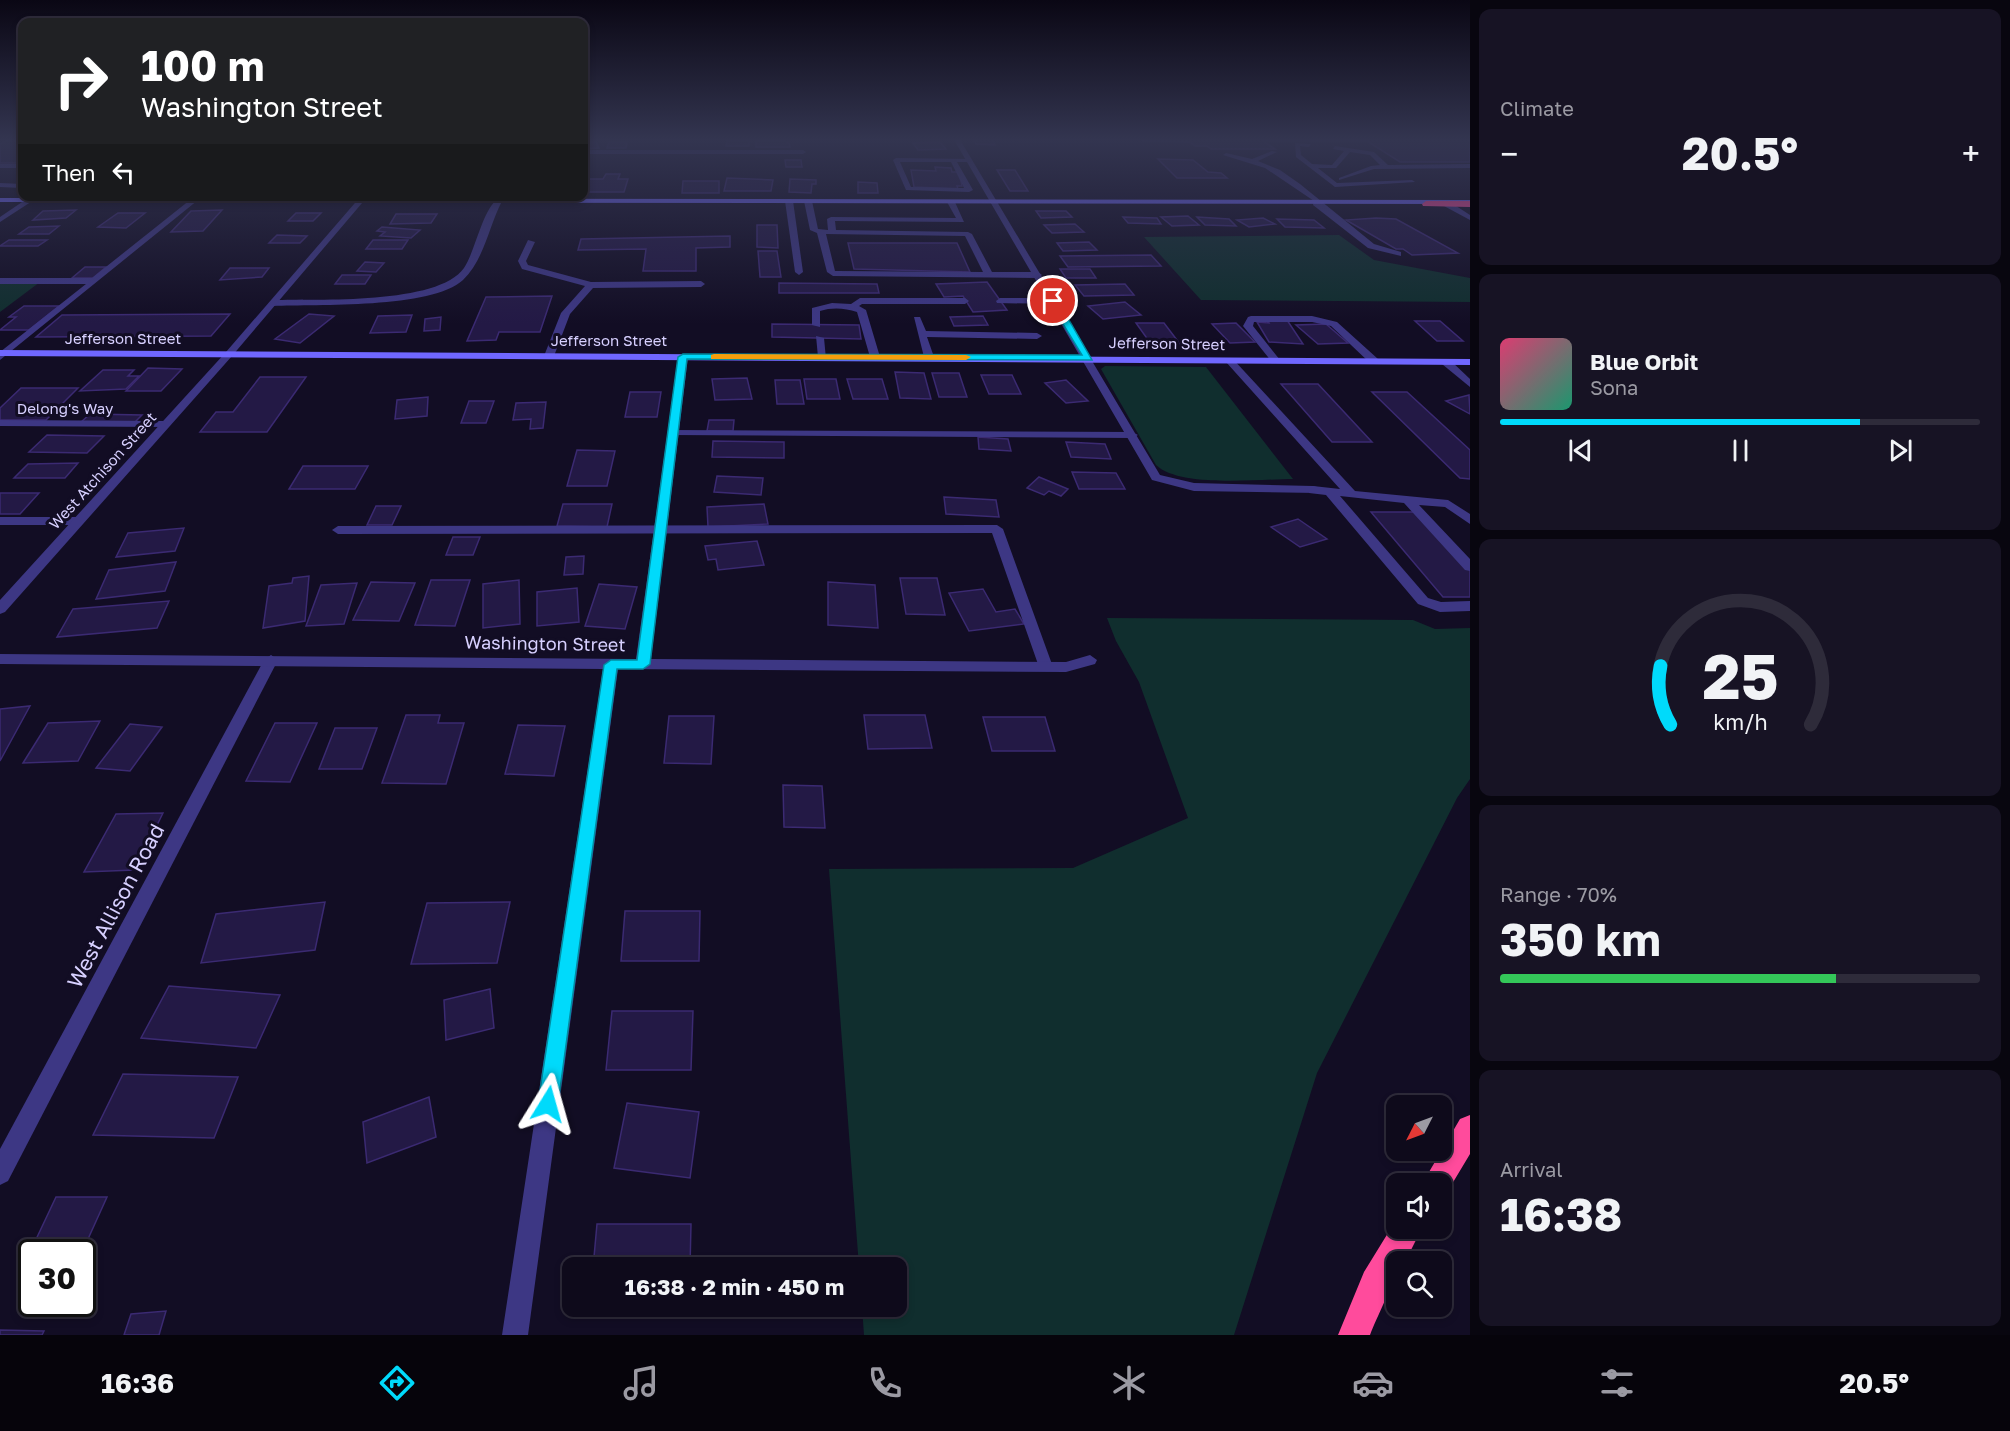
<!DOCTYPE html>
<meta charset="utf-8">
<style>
:root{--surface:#0e0a1b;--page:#171324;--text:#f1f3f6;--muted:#9b9aa3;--line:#2e2b3a;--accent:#00dafb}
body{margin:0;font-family:"Golos Text",sans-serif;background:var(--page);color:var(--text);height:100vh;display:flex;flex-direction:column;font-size:22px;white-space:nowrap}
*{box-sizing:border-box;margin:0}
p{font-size:20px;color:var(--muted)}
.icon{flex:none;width:33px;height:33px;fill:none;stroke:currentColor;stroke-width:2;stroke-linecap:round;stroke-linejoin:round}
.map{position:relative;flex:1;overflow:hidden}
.side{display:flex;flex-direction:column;gap:9px;padding:9px;background:#08060f;width:540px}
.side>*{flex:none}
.banner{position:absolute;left:18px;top:18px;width:570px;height:183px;border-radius:12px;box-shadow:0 3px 9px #0003,0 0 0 2px var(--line);background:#202124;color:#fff;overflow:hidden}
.needle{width:39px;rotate:228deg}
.fabs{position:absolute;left:1386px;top:1095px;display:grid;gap:12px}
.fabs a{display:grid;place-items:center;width:66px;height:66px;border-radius:12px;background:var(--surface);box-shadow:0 3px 9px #0003,0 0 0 2px var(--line);font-size:30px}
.speed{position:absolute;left:18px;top:1239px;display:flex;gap:12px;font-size:30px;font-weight:700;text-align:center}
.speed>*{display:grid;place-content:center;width:78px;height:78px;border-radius:50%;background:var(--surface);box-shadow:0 3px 9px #0003,0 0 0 2px var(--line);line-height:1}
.speed .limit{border:3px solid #111;border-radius:9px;background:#fff;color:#111}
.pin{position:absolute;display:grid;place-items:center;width:51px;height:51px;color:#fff;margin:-26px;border:3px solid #fff;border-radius:50%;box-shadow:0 2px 6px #0007}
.me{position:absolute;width:66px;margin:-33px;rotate:8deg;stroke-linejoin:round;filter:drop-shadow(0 0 4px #0008)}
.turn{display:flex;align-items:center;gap:21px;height:126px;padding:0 24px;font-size:27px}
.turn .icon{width:78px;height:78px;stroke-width:2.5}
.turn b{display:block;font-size:42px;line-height:51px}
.then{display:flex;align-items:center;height:57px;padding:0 24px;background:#0003;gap:12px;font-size:22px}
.big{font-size:45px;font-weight:700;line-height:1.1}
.side .widget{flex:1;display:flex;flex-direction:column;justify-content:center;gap:9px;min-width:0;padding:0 21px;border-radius:12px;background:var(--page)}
.side .dial{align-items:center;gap:0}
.dial svg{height:156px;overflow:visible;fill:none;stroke:var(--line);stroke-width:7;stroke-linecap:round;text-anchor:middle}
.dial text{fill:var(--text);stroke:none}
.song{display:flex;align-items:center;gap:18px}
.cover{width:72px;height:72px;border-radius:9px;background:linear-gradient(135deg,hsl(340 70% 55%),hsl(160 70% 35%))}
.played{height:6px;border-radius:3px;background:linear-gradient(90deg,var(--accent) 75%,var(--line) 75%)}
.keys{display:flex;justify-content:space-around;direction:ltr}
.heat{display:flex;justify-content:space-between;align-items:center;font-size:33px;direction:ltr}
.charge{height:9px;border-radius:4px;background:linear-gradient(90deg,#34c759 70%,var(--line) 0)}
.trip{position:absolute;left:562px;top:1257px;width:345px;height:60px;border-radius:12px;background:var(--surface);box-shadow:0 3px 9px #0003,0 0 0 2px var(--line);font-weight:700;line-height:60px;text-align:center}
.tab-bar{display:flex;height:96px;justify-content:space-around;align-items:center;background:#06040b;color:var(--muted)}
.tab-bar .icon{width:42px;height:42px}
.tab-bar .on{color:var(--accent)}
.tab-bar b{font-size:27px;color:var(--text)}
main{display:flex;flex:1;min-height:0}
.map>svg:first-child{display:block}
.green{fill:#102e2e}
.building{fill:#231945;stroke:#3b2a72;stroke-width:1.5}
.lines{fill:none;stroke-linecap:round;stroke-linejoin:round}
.lane{fill:#3d3784;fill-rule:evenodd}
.street{fill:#3d3784;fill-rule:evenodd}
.secondary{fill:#7067ff;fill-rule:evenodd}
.highway{fill:#ff4b9c;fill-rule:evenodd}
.route{fill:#00dafb;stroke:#008ea3;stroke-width:1.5}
.slow{fill:#f59e0b}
.labels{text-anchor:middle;stroke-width:6;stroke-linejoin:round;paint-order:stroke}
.far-street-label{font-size:15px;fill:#d7d0ff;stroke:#120d24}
.street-label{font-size:18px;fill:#d7d0ff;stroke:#120d24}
.near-street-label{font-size:21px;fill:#d7d0ff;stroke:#120d24}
</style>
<main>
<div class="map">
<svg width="1470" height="1335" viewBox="0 0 1470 1335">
<rect width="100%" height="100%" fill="#120d24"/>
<g class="green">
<path d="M1339,235L1374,260L1470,278V302L1201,300L1144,237Z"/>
<path d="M0,282H40L0,312Z"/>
<path d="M1105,366L1206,367L1293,479C1258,479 1180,488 1156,465L1101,369Z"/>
<path d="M1107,618L1413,620L1435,629L1470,628V779L1457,798L1317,1073L1234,1335H864L862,1307L897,1306V1268L859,1267L829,869L1073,868L1188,818L1139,682L1116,641Z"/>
</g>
<g class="building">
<path d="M3,138H22V163H0V144L11,138Z"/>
<path d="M973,138H991L995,145L976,144Z"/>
<path d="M1140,138H1470V162H1400L1367,141H1263L1275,149H1211L1207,146H1195L1190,142L1144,141Z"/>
<path d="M727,141H749V146H726Z"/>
<path d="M756,141H785L789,143L790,147H756Z"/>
<path d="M596,142L599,148L584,149V143Z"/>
<path d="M609,142H627L626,148H607Z"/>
<path d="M940,142L946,149L918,150L913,143Z"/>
<path d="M1158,159L1193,160L1208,172L1221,173L1227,178H1177Z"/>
<path d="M785,160H801L802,167H786Z"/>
<path d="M935,167L951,168L952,172H959L962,186H957L958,189L914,187L911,170L936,171Z"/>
<path d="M997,170H1015L1028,191H1010Z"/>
<path d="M606,174H620L618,179H628L624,192H584V179H603Z"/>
<path d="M727,178L773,180L771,191H724Z"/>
<path d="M790,179L816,180V184H812L811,193L789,192Z"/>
<path d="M683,181H719V193H682Z"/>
<path d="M858,182L877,183L878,193H858Z"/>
<path d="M76,210L66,218L33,220L43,211Z"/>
<path d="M222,210L203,231L171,232L191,211Z"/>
<path d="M1036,211H1066L1072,217L1041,218Z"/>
<path d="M118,213H145L126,228L98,227Z"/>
<path d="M296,213H321L313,221H288Z"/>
<path d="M396,214H437L431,223L390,224Z"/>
<path d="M1188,216L1199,225L1172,226L1161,217Z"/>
<path d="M1123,217L1157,218L1161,224L1128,223Z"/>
<path d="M1197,217L1229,219L1236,226L1205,225Z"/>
<path d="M1263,218L1275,224L1249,227L1237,220Z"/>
<path d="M1376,218L1396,219L1458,253L1412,255L1403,249H1396L1346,220Z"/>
<path d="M1277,219L1314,220L1324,228L1285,227Z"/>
<path d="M1075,224L1084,232L1052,233L1044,225Z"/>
<path d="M757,225H777L778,248L757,247Z"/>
<path d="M59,226L49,234H19L29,227Z"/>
<path d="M382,227L420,230L411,238L380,236L385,232L377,231Z"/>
<path d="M277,235L307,236L300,243H269Z"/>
<path d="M730,236V247L696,248V271H643L646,249L578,250L581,239Z"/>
<path d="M9,240H47L38,246H0Z"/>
<path d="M373,240H408L402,249H366Z"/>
<path d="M1089,242L1097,250L1063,251L1057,243Z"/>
<path d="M848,243H957L970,272L854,269Z"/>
<path d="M758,251H777L781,277H760Z"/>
<path d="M1151,255L1161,266L1068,267L1060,256Z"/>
<path d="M365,262L384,263L376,272L357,271Z"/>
<path d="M85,267H106L93,278H72Z"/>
<path d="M230,268H269L262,277L220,280Z"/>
<path d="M1060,269H1090L1096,278H1066Z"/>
<path d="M342,275H371L365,284H335Z"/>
<path d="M987,282L1007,310L973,312L963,296L944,297L936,284Z"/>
<path d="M779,283L877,284L879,293H779Z"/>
<path d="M1125,284L1134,295L1084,296L1075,285Z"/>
<path d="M552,296L540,332H499L496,340L467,341L486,297Z"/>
<path d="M1125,302L1141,315L1103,319L1088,306Z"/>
<path d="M24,306H59L29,330H0L16,317H9Z"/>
<path d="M230,314L211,336L36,337L62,315Z"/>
<path d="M309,314L334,316L300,343L275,339Z"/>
<path d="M412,315L406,332L370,333L378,316Z"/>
<path d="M983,316L988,325L954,326L950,317Z"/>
<path d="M441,317L440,330L424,331L425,319Z"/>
<path d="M1266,318L1287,320L1303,344L1269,342L1257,322L1269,323Z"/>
<path d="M1415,321H1440L1463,341H1437Z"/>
<path d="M1136,323H1164L1180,344H1151Z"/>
<path d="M1236,323L1255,342L1230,343L1212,324Z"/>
<path d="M772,324L859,325L861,339L772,337Z"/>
<path d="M1326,324L1348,343L1318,344L1296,325Z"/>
<path d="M148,368L182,369L161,391H126Z"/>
<path d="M103,370H134L128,376H139L126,389L80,391Z"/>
<path d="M895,372L924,373L931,399L900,398Z"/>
<path d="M932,373H959L967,397H939Z"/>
<path d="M981,375H1012L1021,394H989Z"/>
<path d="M260,377H306L267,432H200L216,412H233Z"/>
<path d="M747,378L752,399L715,400L712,379Z"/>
<path d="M804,379H836L840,399H807Z"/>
<path d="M847,379H882L888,399H853Z"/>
<path d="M775,380H800L804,404H777Z"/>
<path d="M1066,380L1088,401L1066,403L1045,383Z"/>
<path d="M1281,384H1318L1372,442H1332Z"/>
<path d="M21,388H78L46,420H0V408Z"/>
<path d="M630,392H661L657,417H625Z"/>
<path d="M1372,392H1407L1470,450V479L1460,478Z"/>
<path d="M1469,395L1470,414L1446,401Z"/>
<path d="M428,397L427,416L395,419L397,400Z"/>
<path d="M469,401H494L486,423H461Z"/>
<path d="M546,402L543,428L530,429L531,419L513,420L516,403Z"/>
<path d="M90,414L142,415L133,424L80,423Z"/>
<path d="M709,420H734L733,431H707Z"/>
<path d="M47,435L104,436L87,453L29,452Z"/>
<path d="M978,437L1008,439L1011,451L979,449Z"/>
<path d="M713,441L784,442V458L712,457Z"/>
<path d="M1066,442L1105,444L1111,459L1071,457Z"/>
<path d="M577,450L615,451L607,486H567Z"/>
<path d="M78,463L65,478H14L28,464Z"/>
<path d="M303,466H368L355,489H289Z"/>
<path d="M1072,472L1116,473L1125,489H1079Z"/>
<path d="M717,476L763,478L761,495L714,492Z"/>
<path d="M1039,477L1068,489L1061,496L1049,491L1044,495L1027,488Z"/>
<path d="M0,493H39L20,514H0Z"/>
<path d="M944,497L996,500L999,517L946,514Z"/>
<path d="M563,504H612L607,527L557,526Z"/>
<path d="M764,504L768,524L708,527L707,507Z"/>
<path d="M376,506H401L392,525H367Z"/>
<path d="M1371,512H1419L1470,569V597H1443Z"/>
<path d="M1298,519L1327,539L1300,547L1271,527Z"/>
<path d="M184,528L175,551L116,557L128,533Z"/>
<path d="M453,537H480L473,555H446Z"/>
<path d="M757,541L764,565L718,570L716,559L708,560L705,546Z"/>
<path d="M584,556L583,574L564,575L566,557Z"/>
<path d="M176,562L165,591L96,599L109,570Z"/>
<path d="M309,576L305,621L263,628L269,586L292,583L293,578Z"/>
<path d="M900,578H937L945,615L906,614Z"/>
<path d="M431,580H470L455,626L415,625Z"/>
<path d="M519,580L520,624L483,628V584Z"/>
<path d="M371,582L415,583L399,621L353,620Z"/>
<path d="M828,582L875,585L878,628L828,625Z"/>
<path d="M357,583L344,624L306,626L321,585Z"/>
<path d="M599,584L637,587L625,629L585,626Z"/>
<path d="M577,588L579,622L537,626V592Z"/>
<path d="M983,589L996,612L1015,609L1024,624L969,631L949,593Z"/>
<path d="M169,601L157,628L57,637L73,609Z"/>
<path d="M30,706L0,761V709Z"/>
<path d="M406,715H440L438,723H464L446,784L382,783Z"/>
<path d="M864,715H925L932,748L868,749Z"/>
<path d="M669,716H714L711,764L664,763Z"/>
<path d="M983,717H1045L1055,751H992Z"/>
<path d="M100,721L78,761L23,763L48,723Z"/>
<path d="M275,723H317L290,782L246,781Z"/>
<path d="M130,724L162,727L130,771L96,768Z"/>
<path d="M518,725L565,726L554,776L505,774Z"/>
<path d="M335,728H377L362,769H319Z"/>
<path d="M783,785L822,786L825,828L784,827Z"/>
<path d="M163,813L135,870L84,872L116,814Z"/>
<path d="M325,902L315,950L201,963L216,914Z"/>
<path d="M510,902L497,963L411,964L427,903Z"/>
<path d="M625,911H700L699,961H621Z"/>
<path d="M169,986L280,995L256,1048L141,1038Z"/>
<path d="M490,989L494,1028L446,1040L444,1000Z"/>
<path d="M612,1011H693L691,1070H606Z"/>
<path d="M123,1074L238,1077L214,1138L93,1135Z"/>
<path d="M429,1097L436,1137L367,1163L363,1122Z"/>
<path d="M627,1103L699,1112L690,1178L614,1168Z"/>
<path d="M56,1197H107L83,1250H31Z"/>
<path d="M597,1224H691L690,1268H593Z"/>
<path d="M166,1311L159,1335H124L131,1314Z"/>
<path d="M0,1330L44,1331L42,1335H0Z"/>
</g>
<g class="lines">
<g class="lane">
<path d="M1295,143L1311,144L1309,147L1300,146L1301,155L1312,164L1332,165L1344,151L1333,149L1335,146L1374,152L1388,165L1470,164V168L1374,169L1339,180V178L1371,166L1380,165L1370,155L1350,152L1336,168H1318L1337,183L1412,180L1415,182L1335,187L1296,157Z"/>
<path d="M1272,151L1277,152L1258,161L1280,170L1300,184L1374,244L1401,252V256L1368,248L1313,205L1314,201L1265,168L1223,155L1226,153L1252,159Z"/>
<path d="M896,158L971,159L969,162H957L973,190L969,192L906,190L893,160ZM900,162H951L964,188L911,187Z"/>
<rect x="0" y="164" width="22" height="4"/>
<path d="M0,183L22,184V188L0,187Z"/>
<path d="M195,196H203L0,360V352L86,284H0V278H92Z"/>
<path d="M498,199L502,201C489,226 484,260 463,280C432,309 316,304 273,306L269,303L273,300C317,299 438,305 464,268C475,252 483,208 498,199Z"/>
<path d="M789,199L793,201L803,272L799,275L795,272L785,201Z"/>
<path d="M808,199L812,201L818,229L828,230L827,219L831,217L956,218L947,202L954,200L964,222L835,221L836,230L968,232L972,234L992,272H1038L1042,275L1038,278L833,276L827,272L817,233L810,230L804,201ZM826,234L965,236L983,272L837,271H835Z"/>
<path d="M1444,202H1450L1470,215V220L1444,206Z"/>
<path d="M528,240L535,242L526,261L528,265L591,282L701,281L705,284L701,287L593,288L570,314L554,356L549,359L544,356L561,313L585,286L522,269L518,261Z"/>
<path d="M860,298H965L969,301L965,304H862L859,306L866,310L880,357L875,360L870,357L857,312C845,308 832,307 820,311V327L812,325V308L832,303L851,304Z"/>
<path d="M1000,298H1053L1057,301L1053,304L997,303L996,301Z"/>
<path d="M1312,316L1337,322L1378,359V363H1370L1331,326L1312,322H1254L1253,326L1280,360L1272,362L1243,326L1248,317L1251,316Z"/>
<path d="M914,317H920L926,331L1037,333L1042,336L1037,339L927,337L934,357L929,360L924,357Z"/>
<path d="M816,336L824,338L826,359L818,357Z"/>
<path d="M1226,358H1232L1355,491L1448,500L1470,514V524L1445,507L1419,505L1470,559V571L1465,570L1404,503L1340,496L1428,598L1441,602L1470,601V611L1440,612L1418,604L1326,495L1309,493V487L1313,486L1340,489L1226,362Z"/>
<path d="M1442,360H1450L1470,379V387L1442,364Z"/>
<path d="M0,420L166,421L171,424L166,427L0,426Z"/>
<path d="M673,430L1132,432L1138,435L1132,438L669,435V431Z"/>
<path d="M0,517H79L85,521L79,525H0Z"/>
<path d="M997,525L1003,529L1053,667L1051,671H1041L1039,667L992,533L338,534L332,530L338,526Z"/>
<path d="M271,655L278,660L8,1181L0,1185V1149L264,660Z"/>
</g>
<g class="street">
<path d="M953,138H959L1160,475L1194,483L1313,486L1317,487V493L1194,491L1152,480Z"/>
<path d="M584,150H803L806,152L803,154H584Z"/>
<path d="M31,196H40L0,222V217Z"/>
<path d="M361,196H368L232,356L5,612L0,614V600L226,352Z"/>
<path d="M683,354L688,357L651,659L1066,662L1090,655L1097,660L1095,664L1066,672L618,669L528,1335H502L603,669L0,664V654L636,659L678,357Z"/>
</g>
<g class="secondary">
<path d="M0,198L1470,200V204L0,202Z"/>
<path d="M0,350L1470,359V365L0,356Z"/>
</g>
<g class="highway">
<path d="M1426,201H1470V207L1423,206L1422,204Z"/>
<path d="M1470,1115V1154L1446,1194L1442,1196V1184H1422L1460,1119Z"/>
<path d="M1396,1220V1228H1422L1405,1262H1396C1396,1282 1378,1314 1370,1335H1338L1364,1272Z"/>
</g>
</g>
<linearGradient id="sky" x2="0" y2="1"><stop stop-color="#0a0714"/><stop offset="0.43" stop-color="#333550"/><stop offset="1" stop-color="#333550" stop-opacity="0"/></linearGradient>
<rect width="1470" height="324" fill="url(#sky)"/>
<path class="route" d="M1053,298L1058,301L1092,360L687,359L650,664L643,669H617L558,1104L555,1111L548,1114L541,1111L538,1104L604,665L611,660H637L678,357L683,354L1082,355L1049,301Z"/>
<path class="slow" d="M714,354L966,355L971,357L966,360L711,359V355Z"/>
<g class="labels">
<g class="far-street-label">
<text x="123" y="344">Jefferson Street</text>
<text x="609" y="346">Jefferson Street</text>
<text transform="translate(1167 344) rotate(1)" y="5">Jefferson Street</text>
<text x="65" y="414">Delong's Way</text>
<text transform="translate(103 471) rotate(-48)" y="5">West Atchison Street</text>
</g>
<g class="street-label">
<text transform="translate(545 644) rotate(1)" y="6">Washington Street</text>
</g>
<g class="near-street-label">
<text transform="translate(116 906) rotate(-62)" y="7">West Allison Road</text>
</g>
</g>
</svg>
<div class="fabs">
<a><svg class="needle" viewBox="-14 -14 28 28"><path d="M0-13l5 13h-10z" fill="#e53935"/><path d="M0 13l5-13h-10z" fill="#9b9aa3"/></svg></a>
<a><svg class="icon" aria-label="sound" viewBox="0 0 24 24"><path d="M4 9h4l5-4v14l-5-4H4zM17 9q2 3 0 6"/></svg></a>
<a><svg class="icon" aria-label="search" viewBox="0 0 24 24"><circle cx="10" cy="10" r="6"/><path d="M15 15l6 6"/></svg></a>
</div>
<div class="speed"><div class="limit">30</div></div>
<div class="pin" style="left:1053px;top:301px;background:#d93025"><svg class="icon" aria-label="arrive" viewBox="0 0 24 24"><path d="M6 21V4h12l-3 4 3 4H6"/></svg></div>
<svg class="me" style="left:548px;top:1104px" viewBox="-20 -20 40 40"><path d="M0-17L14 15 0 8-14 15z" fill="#00dafb" stroke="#fff" stroke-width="4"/></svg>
<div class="trip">16:38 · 2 min · 450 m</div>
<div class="banner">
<div class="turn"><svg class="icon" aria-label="right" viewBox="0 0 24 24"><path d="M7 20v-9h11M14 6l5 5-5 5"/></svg><div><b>100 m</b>Washington Street</div></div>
<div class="then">Then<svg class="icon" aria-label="left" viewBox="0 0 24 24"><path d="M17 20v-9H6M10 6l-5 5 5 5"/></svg></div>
</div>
</div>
<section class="side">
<div class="widget"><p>Climate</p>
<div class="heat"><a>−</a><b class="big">20.5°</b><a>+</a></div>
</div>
<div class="widget">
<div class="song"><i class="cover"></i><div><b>Blue Orbit</b><p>Sona</p></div></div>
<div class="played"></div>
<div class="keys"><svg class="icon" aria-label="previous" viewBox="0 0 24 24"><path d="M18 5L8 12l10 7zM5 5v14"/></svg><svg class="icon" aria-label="pause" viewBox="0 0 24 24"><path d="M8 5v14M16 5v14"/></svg><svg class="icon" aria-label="next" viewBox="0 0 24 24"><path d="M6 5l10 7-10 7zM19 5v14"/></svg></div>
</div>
<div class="widget dial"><svg viewBox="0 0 100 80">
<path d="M14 69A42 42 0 1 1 86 69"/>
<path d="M14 69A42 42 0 0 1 9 39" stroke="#00dafb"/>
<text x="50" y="56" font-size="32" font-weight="700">25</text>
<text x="50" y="72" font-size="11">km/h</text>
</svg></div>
<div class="widget"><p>Range · 70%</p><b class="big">350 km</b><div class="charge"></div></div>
<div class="widget"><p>Arrival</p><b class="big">16:38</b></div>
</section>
</main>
<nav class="tab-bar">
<b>16:36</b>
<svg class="icon on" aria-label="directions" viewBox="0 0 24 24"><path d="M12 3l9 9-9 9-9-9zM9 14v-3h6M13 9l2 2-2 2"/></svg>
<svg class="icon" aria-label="music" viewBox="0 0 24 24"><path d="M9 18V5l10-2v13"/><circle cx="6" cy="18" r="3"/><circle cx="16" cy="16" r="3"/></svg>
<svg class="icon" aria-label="phone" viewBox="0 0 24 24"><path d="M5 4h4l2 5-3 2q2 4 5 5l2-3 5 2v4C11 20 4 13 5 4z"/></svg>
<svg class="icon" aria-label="climate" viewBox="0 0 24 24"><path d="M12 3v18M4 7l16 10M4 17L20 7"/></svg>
<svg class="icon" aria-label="car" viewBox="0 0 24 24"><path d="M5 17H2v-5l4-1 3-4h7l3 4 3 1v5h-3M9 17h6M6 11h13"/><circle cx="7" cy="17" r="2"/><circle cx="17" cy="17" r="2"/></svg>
<svg class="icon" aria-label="filters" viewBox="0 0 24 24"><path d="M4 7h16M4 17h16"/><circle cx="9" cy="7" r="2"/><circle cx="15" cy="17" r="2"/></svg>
<b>20.5°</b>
</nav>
